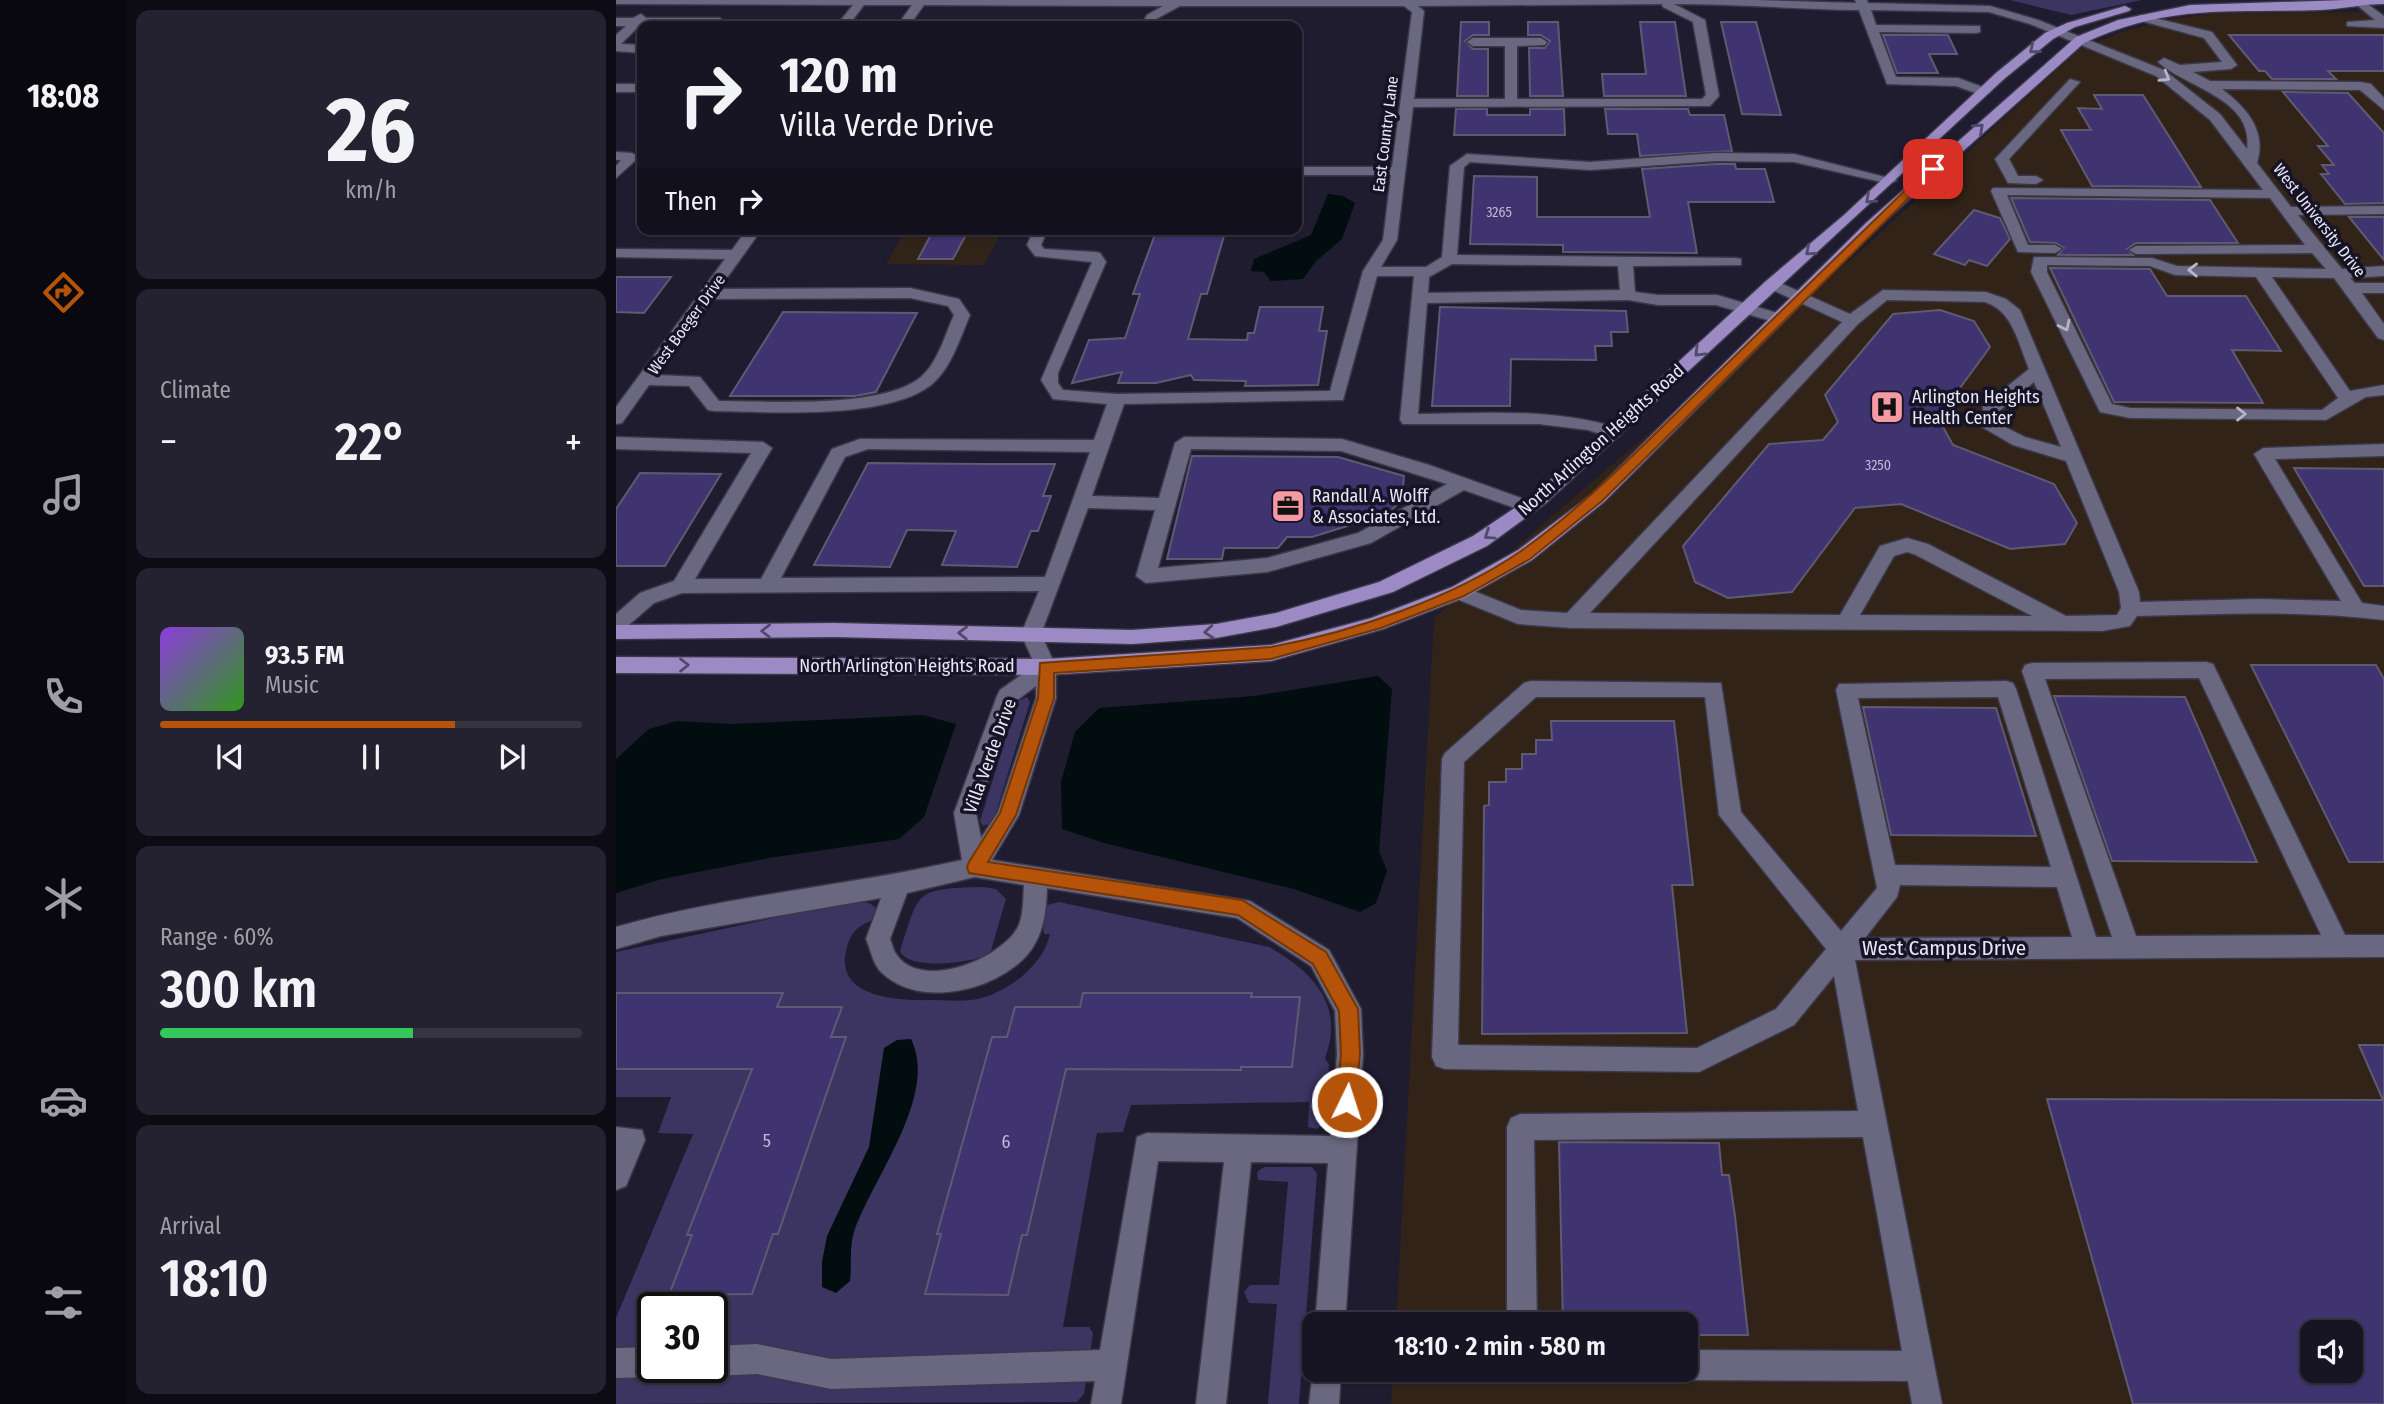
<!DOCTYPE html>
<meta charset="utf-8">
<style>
:root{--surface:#171524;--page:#242231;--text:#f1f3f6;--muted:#9e9fa6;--line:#363441;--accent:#b45309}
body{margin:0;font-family:"Fira Sans Condensed",sans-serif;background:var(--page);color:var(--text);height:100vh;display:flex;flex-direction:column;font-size:26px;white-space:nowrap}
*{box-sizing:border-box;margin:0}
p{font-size:23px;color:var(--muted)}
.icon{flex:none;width:38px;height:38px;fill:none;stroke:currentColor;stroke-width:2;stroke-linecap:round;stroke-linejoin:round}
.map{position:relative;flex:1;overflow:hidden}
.sheet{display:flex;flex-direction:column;gap:10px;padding:10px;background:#0d0c14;width:490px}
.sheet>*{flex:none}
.hud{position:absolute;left:21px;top:21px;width:665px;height:214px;border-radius:14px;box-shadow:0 2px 5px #0004,0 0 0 2px var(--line);background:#171524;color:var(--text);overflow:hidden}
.fabs{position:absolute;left:1684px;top:1320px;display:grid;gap:14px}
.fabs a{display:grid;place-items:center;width:63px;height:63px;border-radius:14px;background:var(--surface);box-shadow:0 2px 5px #0004,0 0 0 2px var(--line);font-size:35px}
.speed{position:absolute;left:21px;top:1292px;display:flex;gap:14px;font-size:35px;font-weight:700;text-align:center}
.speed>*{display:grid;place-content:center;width:91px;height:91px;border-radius:50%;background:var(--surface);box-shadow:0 2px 5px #0004,0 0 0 2px var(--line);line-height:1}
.speed .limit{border:4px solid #111;border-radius:10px;background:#fff;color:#111}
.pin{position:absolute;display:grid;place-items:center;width:60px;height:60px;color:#fff;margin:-30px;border-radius:14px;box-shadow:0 4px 10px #0006}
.me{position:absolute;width:77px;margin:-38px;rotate:4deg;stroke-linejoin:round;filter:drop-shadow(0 0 5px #0008)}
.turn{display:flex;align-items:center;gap:24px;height:147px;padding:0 28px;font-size:32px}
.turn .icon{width:91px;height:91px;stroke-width:2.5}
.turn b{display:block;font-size:49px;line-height:60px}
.then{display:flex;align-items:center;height:66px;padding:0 28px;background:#0003;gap:14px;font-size:26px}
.big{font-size:52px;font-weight:600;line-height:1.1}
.sheet .card{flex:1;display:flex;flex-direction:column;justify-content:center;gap:10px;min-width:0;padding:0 24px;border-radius:14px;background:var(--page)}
.sheet .dial{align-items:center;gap:0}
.dial b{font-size:91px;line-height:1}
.song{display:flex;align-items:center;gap:21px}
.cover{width:84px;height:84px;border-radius:10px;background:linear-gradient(135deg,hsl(270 70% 55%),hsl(110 70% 35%))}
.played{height:7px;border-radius:4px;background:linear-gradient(90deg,var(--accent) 70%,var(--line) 70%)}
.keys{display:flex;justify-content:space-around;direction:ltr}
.heat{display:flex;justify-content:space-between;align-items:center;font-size:38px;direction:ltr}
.charge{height:10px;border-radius:5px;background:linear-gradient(90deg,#34c759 60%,var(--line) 0)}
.trip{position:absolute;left:686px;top:1312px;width:396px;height:70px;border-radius:14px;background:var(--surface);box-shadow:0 2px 5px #0004,0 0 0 2px var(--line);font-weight:600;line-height:70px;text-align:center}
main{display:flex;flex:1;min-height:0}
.menu{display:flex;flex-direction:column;width:126px;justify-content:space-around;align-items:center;background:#09080e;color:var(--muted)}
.menu .icon{width:49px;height:49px}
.menu .current{color:var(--accent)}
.menu b{font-size:32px;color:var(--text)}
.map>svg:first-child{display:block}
.industrial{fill:#312317;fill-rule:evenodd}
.green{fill:#3c3461;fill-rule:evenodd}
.water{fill:#020d0f}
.building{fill:#403470;stroke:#5d5a72;stroke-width:2;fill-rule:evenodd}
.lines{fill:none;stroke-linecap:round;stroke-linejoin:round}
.minor-casing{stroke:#3a3849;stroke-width:3}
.major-casing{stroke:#3a3849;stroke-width:3}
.minor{fill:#6a6880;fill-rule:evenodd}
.major{fill:#9b8ac3;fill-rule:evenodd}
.oneway{stroke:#52496d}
.oneway2{stroke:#b6b4c6}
.route{fill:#b45309;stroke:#753606;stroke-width:2}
.labels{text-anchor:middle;stroke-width:7;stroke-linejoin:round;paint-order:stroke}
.number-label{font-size:14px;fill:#bebad4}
.far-street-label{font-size:16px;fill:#e8e7f5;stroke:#161326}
.poi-label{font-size:18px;fill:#e8e7f5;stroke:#161326;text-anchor:start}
.street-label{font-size:18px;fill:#e8e7f5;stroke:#161326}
.near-number-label{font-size:18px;fill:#bebad4}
.near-street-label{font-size:21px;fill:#e8e7f5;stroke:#161326}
</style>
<main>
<nav class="menu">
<b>18:08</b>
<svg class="icon current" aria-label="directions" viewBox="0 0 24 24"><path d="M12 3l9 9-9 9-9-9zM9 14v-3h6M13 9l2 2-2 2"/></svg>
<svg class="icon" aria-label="music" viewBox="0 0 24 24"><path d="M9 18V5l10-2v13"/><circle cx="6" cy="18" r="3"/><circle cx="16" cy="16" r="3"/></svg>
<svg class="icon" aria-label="phone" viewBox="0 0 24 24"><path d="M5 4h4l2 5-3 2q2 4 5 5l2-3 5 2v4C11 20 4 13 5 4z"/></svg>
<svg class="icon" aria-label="climate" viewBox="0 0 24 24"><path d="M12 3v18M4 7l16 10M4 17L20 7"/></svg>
<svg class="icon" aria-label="car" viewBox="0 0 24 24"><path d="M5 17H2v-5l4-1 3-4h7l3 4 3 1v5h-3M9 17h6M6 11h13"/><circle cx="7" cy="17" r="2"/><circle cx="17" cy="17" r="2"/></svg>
<svg class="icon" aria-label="filters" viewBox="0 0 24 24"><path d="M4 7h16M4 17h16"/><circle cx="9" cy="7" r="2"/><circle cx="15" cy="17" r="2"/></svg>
</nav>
<section class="sheet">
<div class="card dial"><b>26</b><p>km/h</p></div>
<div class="card"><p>Climate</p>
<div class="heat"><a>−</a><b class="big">22°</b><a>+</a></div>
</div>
<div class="card">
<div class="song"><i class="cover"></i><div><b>93.5 FM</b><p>Music</p></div></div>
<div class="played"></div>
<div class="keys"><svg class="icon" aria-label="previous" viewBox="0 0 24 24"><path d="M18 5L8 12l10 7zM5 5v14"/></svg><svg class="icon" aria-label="pause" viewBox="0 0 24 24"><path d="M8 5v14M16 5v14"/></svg><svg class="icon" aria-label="next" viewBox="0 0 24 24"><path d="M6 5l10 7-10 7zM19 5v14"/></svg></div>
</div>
<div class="card"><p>Range · 60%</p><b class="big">300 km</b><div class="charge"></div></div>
<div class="card"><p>Arrival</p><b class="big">18:10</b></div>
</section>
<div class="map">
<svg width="1768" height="1404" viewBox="0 0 1768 1404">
<rect width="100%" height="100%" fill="#1f1c30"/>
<g class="industrial">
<path d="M1768,12V1404H775L777,1370H1069V1325H780L818,618L1248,248L1462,50L1505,32L1560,18L1604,13ZM1696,1332H1734V1370H1696Z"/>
<path d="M290,229H387L368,265L270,264Z"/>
</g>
<g class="green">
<path d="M1394,0H1526L1455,15Z"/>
<path d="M411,697L414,702L377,822L367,826L364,821L401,702Z"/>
<path d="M367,887L380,889L390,899L374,954C357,963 292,971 284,951C304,889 299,889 367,887Z"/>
<path d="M237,901L253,903L261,908L262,914C253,927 239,920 231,947C216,998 282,1001 314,1000C329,1000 346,1002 362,999C392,992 427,966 434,934H428L427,927L421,925L427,906L443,902L653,947C697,972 729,1005 709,1058L713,1065L708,1123L701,1129L692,1127L693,1102L515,1105L507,1132L481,1133L447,1327H473L477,1333L468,1394L461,1402L0,1404V1318L77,1134L42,1133L55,1097H0V952ZM37,1307H96V1367H37Z"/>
<path d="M648,1167H696L701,1174L683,1404H652L661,1304L633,1303L628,1292L634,1285H663L672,1182L642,1180L641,1172Z"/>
</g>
<g class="water">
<path d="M712,194L727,196L739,203L726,239L700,261L687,279L655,281L648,272L635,271L638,259L695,235Z"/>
<path d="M762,676L776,689L763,851L771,871L760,903L744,912L678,889L488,843L446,829L445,782L459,732L483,708L638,696Z"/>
<path d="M307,715L340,724L308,817L283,839L153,858L46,879L0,893V759L33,729L61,721L117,724Z"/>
<path d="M295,1039C323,1095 256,1179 238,1232C233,1247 236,1265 234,1281L220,1293L206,1287V1262L211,1236L253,1147L268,1048L281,1040Z"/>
</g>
<g class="building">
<path d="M845,22H873V35H857L849,41L857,49H872V96H841Z"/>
<path d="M912,22H942L947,96H914L913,48H929L934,41L925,35H912Z"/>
<path d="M1024,22H1059L1070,96H988L986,74H1030Z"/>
<path d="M1105,22H1140L1165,115L1126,114Z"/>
<path d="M1267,35H1332L1341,54H1313L1322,73H1281Z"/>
<path d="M1613,35H1768V71H1712L1720,79H1656L1649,71H1643Z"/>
<path d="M1667,92L1732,93L1768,133V203L1729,204L1705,174H1713L1706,165H1718L1702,146H1712Z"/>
<path d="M1478,95H1527L1585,187L1476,186L1445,130H1475L1462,108L1486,109Z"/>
<path d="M840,109H871V115H914V109H948L949,135H838Z"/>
<path d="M989,109H1072L1074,115H1108L1116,151L1024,156L1021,134H992Z"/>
<path d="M1100,164H1119L1120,169H1149L1158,202H1072L1081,253L947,252V245L854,244L858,176L921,177V217H1034L1026,169Z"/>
<path d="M1395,198L1594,200L1622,243H1520L1511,249L1517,255H1442L1448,248L1440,243L1414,242Z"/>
<path d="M1358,210L1384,218L1394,239L1371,266L1353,260L1349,265L1318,254Z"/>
<path d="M1733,217H1768V260Z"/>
<path d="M541,229H610L591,294H585L572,339L631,340L632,333H638L644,307H707L703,331H711L702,385L629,386L630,381L578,380L575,375L540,383H502L506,372L456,383L473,340L509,338L524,294H517Z"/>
<path d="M317,231H352L337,259H302Z"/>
<path d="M1434,268L1534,269L1551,296H1630L1665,351L1616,350L1647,403L1498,402Z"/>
<path d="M0,277H55L28,313L0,312Z"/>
<path d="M824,307L1010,311L1012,332H995L996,346H979L980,360L895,359L894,406H816Z"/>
<path d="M1324,310L1358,321L1374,347L1322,418L1337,445L1438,484L1461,523L1449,544L1394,549L1285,504L1239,508L1176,592L1112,598L1079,582L1067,546L1153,444L1207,440L1222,422L1209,395L1277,314Z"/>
<path d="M167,312L301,313L260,392L239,396H114Z"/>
<path d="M576,456L722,457L788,476L786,499L773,513L696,537H671L662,548H608L606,559H551Z"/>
<path d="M252,463L365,464H439L427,496H435L422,531H415L401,567L326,565L340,531L298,530H291L274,567L198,565Z"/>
<path d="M1678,468L1768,469V586H1748Z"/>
<path d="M24,473L105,474L49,566H0V509Z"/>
<path d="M1635,665H1760L1768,679V862H1733Z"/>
<path d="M1438,696L1569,697L1641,862L1496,861Z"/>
<path d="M1247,707L1380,708L1420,836L1275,835Z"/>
<path d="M935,721H1058L1077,885H1056L1071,1033L866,1034L868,806L873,805V782H890V769H906V754H920V740H936Z"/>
<path d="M0,993H167L161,1007H226L215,1037H230L162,1234H157L136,1294L53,1295L76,1235H71L136,1069H0Z"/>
<path d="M467,993H636L635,997H684L676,1067H625V1070L450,1069L411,1235H406L392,1295L309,1294L325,1234H321L376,1037H391L399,1007H464Z"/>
<path d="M1743,1045H1768V1404H1517L1431,1099L1767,1100ZM1696,1332H1734V1370H1696Z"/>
<path d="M943,1142L1103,1143L1106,1175H1113L1119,1216L1132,1335H1069V1325H947Z"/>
</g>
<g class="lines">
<g class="minor-casing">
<g id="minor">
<path d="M0,0H1140L1240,3L1239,0H1251L1252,3L1374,6L1422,20L1548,70L1604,114L1631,149C1638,98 1570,88 1542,62L1548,58L1564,65L1606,62L1588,38L1522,20V16L1526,15L1596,32L1621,65L1615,69L1577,72L1594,81L1744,82L1755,84L1768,98V110L1744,90L1606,89C1631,108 1651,131 1641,163L1675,207L1768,206V214L1682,215L1726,269L1768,266V276L1734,278L1739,283H1768V293H1746L1768,324V340L1762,338L1718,278L1656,277L1734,391L1768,385V395L1750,397L1710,420L1514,418L1484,412L1415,272L1418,257L1536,258L1561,266L1710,269L1696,253L1520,254L1513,250L1520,246L1689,245L1654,198L1391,195L1412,245H1439L1446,249L1439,253L1402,252L1375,191L1377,188L1647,190L1594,120L1540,76L1414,24L1373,12L1255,10L1260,25L1364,26V32L1360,33L1263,32L1280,77L1342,78L1372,89L1374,92L1368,96L1340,86L1271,84L1243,10C1181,9 1120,4 1058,4L1089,20L1103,96L1094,106L797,107L781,240L765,267H810L826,257L834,166L851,154L974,162L1100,153L1178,154L1281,180L1274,184L1178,162L1100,161L974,170L854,162L848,167L841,255L1120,258L1125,259V265L1017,266L1019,292L1042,295H1101L1168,315L1170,318L1162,323L1100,305H1042L1012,300L811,303L802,414C871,413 937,408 1003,428L1006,432L1003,436L997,438L972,430L923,424H787L784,420L798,276H761L727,400L508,404L476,496L543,498L559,443L568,437L726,439L813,465L919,503L922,507L913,513L848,490L755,543L651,572L530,583L520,576L539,510L472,508L425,634L440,667V698L403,815L376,860L634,901L713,950L745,1009L747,1054L729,1325H699L712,1163L635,1162L610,1404H580L608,1162L542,1161L505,1404H475L479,1381L215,1389L141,1374L96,1376L85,1372L83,1367H96V1346L141,1344L215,1359L484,1350L521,1137L531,1133L714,1136L721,1054L719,1011L695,966L621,918L431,888C430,912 428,934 412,954C380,991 304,1009 266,973C257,965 255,950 250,939L265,898L45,936L0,949V927C113,895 232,886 346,860L338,813L381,696L384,690L419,665L405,634L423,591L66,593L38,603L7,630L0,632V614L24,593L58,581L135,453L0,449V437L147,442L156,448L79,579H145L216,449L244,439L478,440L491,404L437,399L425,380L476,262L419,256L411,245L418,229H432L425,245L428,249L479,252L484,253L490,262L442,373V383L447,390L501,394L714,391L747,271L767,240L775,175H681V167H776L796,12L788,6H564L540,19L537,26H525L531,15L547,6L308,5L293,26H281L296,5H248L232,26H220L237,5L0,4ZM1046,4L1047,7L1077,22L1090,95L1086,99H901V46L929,45L931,42L925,38H857L851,42L857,46H889V99H798L808,11L802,6ZM836,264L1002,266L1004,290L812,293L813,277ZM1431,265L1534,266L1559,275L1640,277L1722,398L1706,410L1514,408L1496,404L1431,272ZM252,449L474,452L429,577L165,578L229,457ZM575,449L725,451L831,484L742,533L651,558L542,568ZM420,686V698L382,812L365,838L360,813L400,701ZM359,877L408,885C407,898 408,915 402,927C385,959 305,992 280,954C277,950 276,943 274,939L291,893Z"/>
<path d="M1735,0H1746L1768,16V28L1731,26V22L1759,20Z"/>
<path d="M25,14L30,18H104L112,26H23L5,44L26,45V53L0,51V35L10,26H0V18H17Z"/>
<path d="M1454,79L1464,82L1393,159L1402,176H1420L1427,180L1420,184L1392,183L1379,159Z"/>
<rect x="0" y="84" width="26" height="8"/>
<path d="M0,152L16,153L23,157L0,178V166L5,160H0Z"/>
<path d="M131,229H146L103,289L294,288L343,299L354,315C344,338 335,369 315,385C270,420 154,412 98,411L92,410L73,386L33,385L6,423L0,424V407L109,259L0,257V249L116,250ZM294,298L332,306L338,315C329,335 322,362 305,377C267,409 152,401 103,401L84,377L41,375L96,299Z"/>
<path d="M1155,279L1234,314L1267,290L1370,292L1390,299L1404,310L1523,592L1524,602L1642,599L1725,601L1638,454L1647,448L1768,444V456L1659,459L1746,603L1768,606V620C1686,610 1603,614 1521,616L1514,626L1486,631L955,628L902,624L836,597L833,592L836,587L843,585L905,610L951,613L1226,322L1150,287L1147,284ZM1271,300L1369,302C1397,311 1402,343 1413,369L1367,406L1366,427L1397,445L1450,461L1503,592L1505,608L1501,615L1450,616L1312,544L1291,538L1264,546L1224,615L974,613L1242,324ZM1418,382L1445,447L1409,437L1383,424L1382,412ZM1291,552L1298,554L1416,616L1244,615L1278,556Z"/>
<path d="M1590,662L1597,664L1600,670L1729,935H1768V957L1239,960L1326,1404H1296L1292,1381L1069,1380L1058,1376L1056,1370H1069V1350L1286,1351L1247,1137L918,1140L921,1325H891V1127L895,1118L904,1114L1242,1111L1218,976L1178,1025L1083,1072L829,1069L820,1066L816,1057L826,759L829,753L908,683L915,681L1105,683L1125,812L1225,931L1261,888L1220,690L1223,684L1390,681L1397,683L1400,689L1480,937H1496L1406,671L1409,665L1416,663ZM1583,678L1705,935L1520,936L1429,679ZM920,697H1089L1103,815L1210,949L1160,1009L1081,1048L842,1045L848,762ZM1382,697L1435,867L1279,865L1242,698ZM1284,885L1441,887L1456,937L1249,938L1281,897Z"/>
<path d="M0,1127L26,1130L29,1140L10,1186L0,1190Z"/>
<path d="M37,1347V1367H50L48,1373L37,1377L0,1378V1348Z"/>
<path d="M698,1362V1370H725L723,1404H693Z"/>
</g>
</g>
<g class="major-casing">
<g id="major">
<path d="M1729,0H1768V4C1746,4 1726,9 1704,10C1617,13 1552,3 1468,43L1261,228L988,502L916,560L850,597L767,629L655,661L430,675L0,673V657L430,659L655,645L755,618L836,587L902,550L976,494L1251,222L1460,37L1502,20L1574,5Z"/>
<path d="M1509,6L1515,9L1513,11L1459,27L1437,39L1388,79L930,503L871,546L777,592L660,627L600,638L516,644L218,637L0,639V625L218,623L516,630L600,624L660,613L763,582L857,536L918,495L1150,281L1228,215L1380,73L1429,33L1451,23Z"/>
</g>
</g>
<use href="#minor" class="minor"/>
<use href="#major" class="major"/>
</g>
<defs><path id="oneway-chevron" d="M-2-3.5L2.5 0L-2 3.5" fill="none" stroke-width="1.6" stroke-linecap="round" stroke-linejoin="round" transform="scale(1.75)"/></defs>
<g class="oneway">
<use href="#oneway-chevron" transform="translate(1418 49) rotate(141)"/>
<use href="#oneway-chevron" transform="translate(1363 128) rotate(-42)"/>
<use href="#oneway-chevron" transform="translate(1254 199) rotate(138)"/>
<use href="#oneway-chevron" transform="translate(1194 251) rotate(140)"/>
<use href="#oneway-chevron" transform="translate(1083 352) rotate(136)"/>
<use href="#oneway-chevron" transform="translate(873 535) rotate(146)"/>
<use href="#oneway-chevron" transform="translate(150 631) rotate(180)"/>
<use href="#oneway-chevron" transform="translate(593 632) rotate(175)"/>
<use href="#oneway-chevron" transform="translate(347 633) rotate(-179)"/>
<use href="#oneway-chevron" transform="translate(68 665)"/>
</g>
<g class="oneway2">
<use href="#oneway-chevron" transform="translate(1549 77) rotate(31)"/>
<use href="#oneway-chevron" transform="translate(1577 270) rotate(-179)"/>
<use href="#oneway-chevron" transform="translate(1449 326) rotate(64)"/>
<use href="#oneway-chevron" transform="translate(1625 414)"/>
</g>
<path class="route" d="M1313,167L1322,169L986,501L914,559L848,596L765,628L655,659L438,673V698L400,815L372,862L626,900L710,952L742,1009L744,1054L738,1109L731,1112L724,1109L721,1102L725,1054L723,1011L697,964L622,915L353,873L351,867L353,862L384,813L422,698L424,663L655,647C737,632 837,598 905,551C970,505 1025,447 1082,392C1159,317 1236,242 1313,167Z"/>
<defs>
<g id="hospital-square" transform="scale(1.75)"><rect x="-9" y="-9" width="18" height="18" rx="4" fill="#f49aa5" stroke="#161326"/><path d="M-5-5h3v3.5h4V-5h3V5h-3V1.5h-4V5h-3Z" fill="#111"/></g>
<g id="office-square" transform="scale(1.75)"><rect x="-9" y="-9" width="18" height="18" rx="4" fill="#f49aa5" stroke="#161326"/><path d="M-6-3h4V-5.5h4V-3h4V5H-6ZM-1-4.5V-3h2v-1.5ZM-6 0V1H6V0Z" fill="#111"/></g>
</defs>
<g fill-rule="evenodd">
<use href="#hospital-square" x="1271" y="407"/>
<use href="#office-square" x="672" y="506"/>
</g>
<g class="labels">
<g class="number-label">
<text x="883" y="217">3265</text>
<text x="1262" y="470">3250</text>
</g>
<g class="far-street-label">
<text transform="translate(769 134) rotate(-83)" y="6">East Country Lane</text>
<text transform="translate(1704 220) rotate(52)" y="6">West University Drive</text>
<text transform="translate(70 324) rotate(-54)" y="6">West Boeger Drive</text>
</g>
<g class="poi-label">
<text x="1296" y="403">Arlington Heights<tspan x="1296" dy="21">Health Center</tspan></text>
<text x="696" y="502">Randall A. Wolff<tspan x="696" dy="21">&amp; Associates, Ltd.</tspan></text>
</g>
<g class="street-label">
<text transform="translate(985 440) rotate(-42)" y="6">North Arlington Heights Road</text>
<text x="291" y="672">North Arlington Heights Road</text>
<text transform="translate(374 756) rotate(-70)" y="6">Villa Verde Drive</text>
</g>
<g class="near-number-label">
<text x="151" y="1147">5</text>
<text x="390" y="1148">6</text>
</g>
<g class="near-street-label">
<text x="1328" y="955">West Campus Drive</text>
</g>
</g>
</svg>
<div class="fabs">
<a><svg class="icon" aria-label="sound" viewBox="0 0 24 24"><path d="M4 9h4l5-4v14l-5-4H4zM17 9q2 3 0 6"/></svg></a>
</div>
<div class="speed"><div class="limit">30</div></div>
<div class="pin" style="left:1317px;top:169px;background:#d93025"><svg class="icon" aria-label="arrive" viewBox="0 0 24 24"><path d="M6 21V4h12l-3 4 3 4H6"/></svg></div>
<svg class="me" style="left:731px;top:1102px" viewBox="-20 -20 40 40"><circle r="17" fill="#b45309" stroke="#fff" stroke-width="3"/><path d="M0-11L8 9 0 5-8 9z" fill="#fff"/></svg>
<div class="trip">18:10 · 2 min · 580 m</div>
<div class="hud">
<div class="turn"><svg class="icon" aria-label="right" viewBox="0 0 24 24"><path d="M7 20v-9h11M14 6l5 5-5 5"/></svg><div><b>120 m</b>Villa Verde Drive</div></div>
<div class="then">Then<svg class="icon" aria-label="right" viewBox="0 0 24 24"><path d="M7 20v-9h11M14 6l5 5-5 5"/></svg></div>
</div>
</div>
</main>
